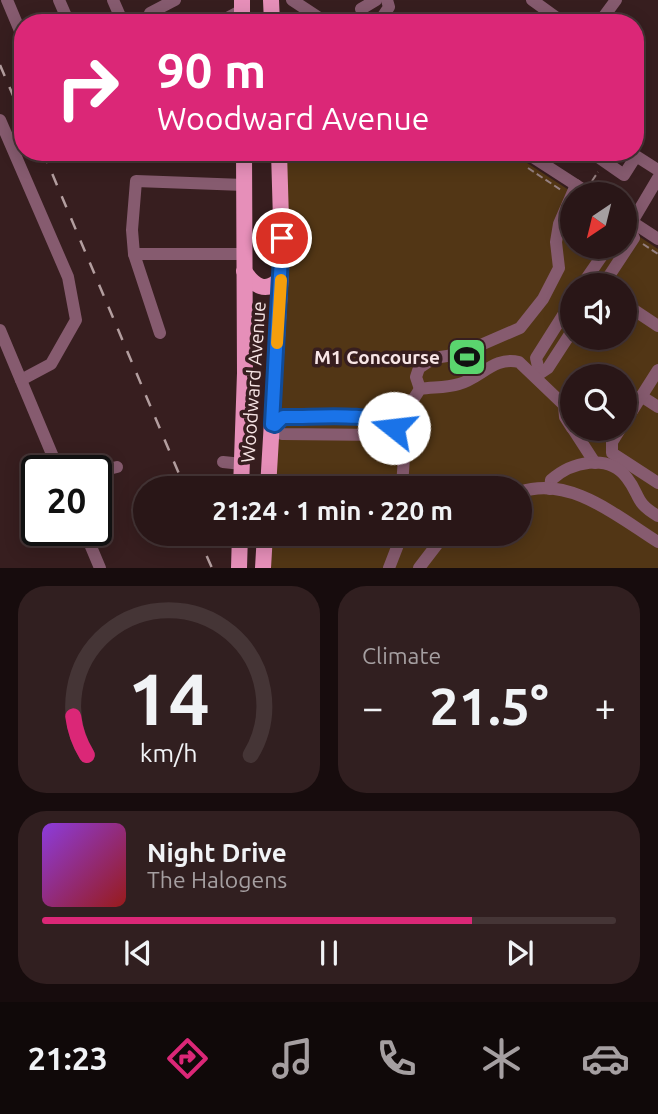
<!DOCTYPE html>
<meta charset="utf-8">
<style>
:root{--surface:#291617;--page:#311f20;--text:#f1f3f6;--muted:#a59fa1;--line:#453536;--accent:#db2777}
body{margin:0;font-family:Ubuntu,sans-serif;background:var(--page);color:var(--text);height:100vh;display:flex;flex-direction:column;font-size:26px;white-space:nowrap}
*{box-sizing:border-box;margin:0}
p{font-size:23px;color:var(--muted)}
.icon{flex:none;width:38px;height:38px;fill:none;stroke:currentColor;stroke-width:2;stroke-linecap:round;stroke-linejoin:round}
.map{position:relative;height:568px;overflow:hidden}
.details{display:flex;flex-direction:column;gap:18px;padding:18px;background:#170c0d;flex:1}
.details>*{flex:none}
.top-card{position:absolute;left:14px;top:14px;width:630px;height:147px;border-radius:28px;box-shadow:0 4px 18px #0003,0 0 0 2px var(--line);background:#db2777;color:#fff;overflow:hidden}
.needle{width:46px;rotate:215deg}
.tools{position:absolute;left:560px;top:182px;display:grid;gap:14px}
.tools a{display:grid;place-items:center;width:77px;height:77px;border-radius:50%;background:var(--surface);box-shadow:0 4px 18px #0003,0 0 0 2px var(--line);font-size:35px}
.speed{position:absolute;left:21px;top:455px;display:flex;gap:14px;font-size:35px;font-weight:700;text-align:center}
.speed>*{display:grid;place-content:center;width:91px;height:91px;border-radius:50%;background:var(--surface);box-shadow:0 4px 18px #0003,0 0 0 2px var(--line);line-height:1}
.speed .limit{border:4px solid #111;border-radius:10px;background:#fff;color:#111}
.pin{position:absolute;display:grid;place-items:center;width:60px;height:60px;color:#fff;margin:-30px;border:4px solid #fff;border-radius:50%;box-shadow:0 2px 7px #0007}
.me{position:absolute;width:77px;margin:-38px;rotate:286deg;stroke-linejoin:round;filter:drop-shadow(0 0 5px #0008)}
.turn{display:flex;align-items:center;gap:24px;height:147px;padding:0 28px;font-size:32px}
.turn .icon{width:91px;height:91px;stroke-width:2.5}
.turn b{display:block;font-size:49px;line-height:60px}
.big{font-size:52px;font-weight:700;line-height:1.1}
.details .tile{flex:1;display:flex;flex-direction:column;justify-content:center;gap:10px;min-width:0;padding:0 24px;border-radius:28px;background:var(--page)}
.details .dial{align-items:center;gap:0}
.dial svg{height:182px;overflow:visible;fill:none;stroke:var(--line);stroke-width:7;stroke-linecap:round;text-anchor:middle}
.dial text{fill:var(--text);stroke:none}
.song{display:flex;align-items:center;gap:21px}
.cover{width:84px;height:84px;border-radius:10px;background:linear-gradient(135deg,hsl(270 70% 55%),hsl(0 70% 35%))}
.played{height:7px;border-radius:4px;background:linear-gradient(90deg,var(--accent) 75%,var(--line) 75%)}
.keys{display:flex;justify-content:space-around;direction:ltr}
.heat{display:flex;justify-content:space-between;align-items:center;font-size:38px;direction:ltr}
.details .tiles{flex:1;display:grid;gap:18px;grid-template-columns:1fr 1fr}
.tile:last-child{grid-column:span 2}
.trip{position:absolute;left:133px;top:476px;width:399px;height:70px;border-radius:35px;background:var(--surface);box-shadow:0 4px 18px #0003,0 0 0 2px var(--line);font-weight:700;line-height:70px;text-align:center}
.tab-bar{display:flex;height:112px;justify-content:space-around;align-items:center;background:#100909;color:var(--muted)}
.tab-bar .icon{width:49px;height:49px}
.tab-bar .selected{color:var(--accent)}
.tab-bar b{font-size:32px;color:var(--text)}
.map>svg:first-child{display:block}
.green{fill:#523615;fill-rule:evenodd}
.lines{fill:none;stroke-linecap:round;stroke-linejoin:round}
.path{stroke:#968081;stroke-width:2;stroke-dasharray:7 3.5;stroke-linecap:butt}
.minor{stroke:#865b6f;stroke-width:12}
.major{stroke:#e68fb9;stroke-width:16}
.rail{stroke:#b39e9f;stroke-width:2.5;stroke-dasharray:12 12;stroke-linecap:butt}
.route-casing{stroke:#114b97;stroke-width:18}
.route{stroke:#1a73e8;stroke-width:12}
.slow{stroke:#f59e0b;stroke-width:12}
.labels{text-anchor:middle;stroke-width:7;stroke-linejoin:round;paint-order:stroke}
.poi-label{font-size:19px;font-weight:bold;fill:#f8e6e6;stroke:#371e1f;text-anchor:end}
.street-label{font-size:19px;fill:#f8e6e6;stroke:#371e1f}
</style>
<div class="map">
<svg width="658" height="568" viewBox="0 0 658 568">
<rect width="100%" height="100%" fill="#371e1f"/>
<path class="green" d="M279,152H510L575,194L572,247H625V227L658,249V568H270L271,534H520V488H272ZM572,285H625V338H572ZM572,376H625V429H572Z"/>
<g class="lines">
<g class="path">
<path d="M285,13L296,23"/>
<path d="M504,152L517,161"/>
<path d="M528,168L561,190"/>
<path d="M592,181L598,172"/>
<path d="M643,244L658,254"/>
</g>
<g class="minor">
<path d="M7,0L23,38"/>
<path d="M59,0L69,23"/>
<path d="M113,0L123,23"/>
<path d="M292,0L327,23"/>
<path d="M532,0L564,23"/>
<path d="M361,9L376,0"/>
<path d="M150,13L175,0"/>
<path d="M379,22L389,7L387,0"/>
<path d="M218,23L242,10"/>
<path d="M599,23L616,0"/>
<path d="M0,120L68,277L76,320L51,364L21,380"/>
<path d="M525,152L590,194"/>
<path d="M591,152L624,175L636,156L658,170"/>
<path d="M626,218L658,239"/>
<path d="M629,227L658,178"/>
<path d="M134,254L132,230L136,181L244,185"/>
<path d="M582,285L608,247"/>
<path d="M603,285L634,238L629,227L625,228"/>
<path d="M625,304L658,326"/>
<path d="M0,330L59,471"/>
<path d="M160,333L134,254H244"/>
<path d="M539,371L536,358L572,301"/>
<path d="M536,376L548,368L572,331"/>
<path d="M420,389L416,377L419,368L434,358L460,354L520,328L543,299L559,268L556,242L559,224L576,185"/>
<path d="M641,396L658,407"/>
<path d="M625,422L658,370"/>
<path d="M272,424L282,434L383,435L394,427C371,410 312,418 283,417L275,425"/>
<path d="M397,427H406L402,487"/>
<path d="M406,427L411,403L420,389C433,387 446,388 459,384C481,378 494,356 519,362L564,405L565,417L572,428"/>
<path d="M573,429L595,463"/>
<path d="M620,429L612,442V453L658,483"/>
<path d="M223,462L242,464"/>
<path d="M96,472L117,467"/>
<path d="M550,489L551,480C571,462 608,453 627,478C641,496 634,502 658,516"/>
<path d="M520,492C570,475 618,517 658,542"/>
<path d="M84,530L100,568"/>
<path d="M389,568L401,537L408,534"/>
<path d="M419,568L445,534"/>
</g>
<g class="major">
<path d="M242,0V23"/>
<path d="M271,0L272,23"/>
<path d="M244,271C254,286 266,294 280,279"/>
<path d="M241,488L245,373L244,152"/>
<path d="M268,488L282,254L279,152"/>
<path d="M239,568L240,534"/>
<path d="M263,568L265,534"/>
</g>
<g class="rail">
<path d="M0,65L23,119"/>
<path d="M43,152L185,488"/>
<path d="M197,534L212,568"/>
</g>
</g>
<g class="lines">
<g class="route-casing">
<path id="route" d="M282,238L272,424L275,425L283,417C312,418 371,410 394,428"/>
</g>
<use href="#route" class="route"/>
<path class="slow" d="M277,343L281,280"/>
</g>
<defs>
<g id="stadium-square" transform="scale(2.0125)"><rect x="-9" y="-9" width="18" height="18" rx="4" fill="#5ad56e" stroke="#371e1f"/><path d="M0-5a6.5 5 0 1 0 0 10a6.5 5 0 1 0 0-10ZM-3.5-1.8h7v3.6h-7Z" fill="#111"/></g>
</defs>
<g fill-rule="evenodd">
<use href="#stadium-square" x="467" y="357"/>
</g>
<g class="labels">
<g class="poi-label">
<text x="440" y="364">M1 Concourse</text>
</g>
<g class="street-label">
<text transform="translate(253 382) rotate(-86)" y="7">Woodward Avenue</text>
</g>
</g>
</svg>
<div class="tools">
<a><svg class="needle" viewBox="-14 -14 28 28"><path d="M0-13l5 13h-10z" fill="#e53935"/><path d="M0 13l5-13h-10z" fill="#a59fa1"/></svg></a>
<a><svg class="icon" aria-label="sound" viewBox="0 0 24 24"><path d="M4 9h4l5-4v14l-5-4H4zM17 9q2 3 0 6"/></svg></a>
<a><svg class="icon" aria-label="search" viewBox="0 0 24 24"><circle cx="10" cy="10" r="6"/><path d="M15 15l6 6"/></svg></a>
</div>
<div class="speed"><div class="limit">20</div></div>
<div class="pin" style="left:282px;top:238px;background:#d93025"><svg class="icon" aria-label="arrive" viewBox="0 0 24 24"><path d="M6 21V4h12l-3 4 3 4H6"/></svg></div>
<svg class="me" style="left:394px;top:428px" viewBox="-20 -20 40 40"><circle r="19" fill="#fff"/><path d="M0-13L10 11 0 6-10 11z" fill="#1a73e8"/></svg>
<div class="trip">21:24 · 1 min · 220 m</div>
<div class="top-card">
<div class="turn"><svg class="icon" aria-label="right" viewBox="0 0 24 24"><path d="M7 20v-9h11M14 6l5 5-5 5"/></svg><div><b>90 m</b>Woodward Avenue</div></div>
</div>
</div>
<section class="details">
<div class="tiles">
<div class="tile dial"><svg viewBox="0 0 100 80">
<path d="M14 69A42 42 0 1 1 86 69"/>
<path d="M14 69A42 42 0 0 1 8 52" stroke="#db2777"/>
<text x="50" y="56" font-size="32" font-weight="700">14</text>
<text x="50" y="72" font-size="11">km/h</text>
</svg></div>
<div class="tile"><p>Climate</p>
<div class="heat"><a>−</a><b class="big">21.5°</b><a>+</a></div>
</div>
<div class="tile">
<div class="song"><i class="cover"></i><div><b>Night Drive</b><p>The Halogens</p></div></div>
<div class="played"></div>
<div class="keys"><svg class="icon" aria-label="previous" viewBox="0 0 24 24"><path d="M18 5L8 12l10 7zM5 5v14"/></svg><svg class="icon" aria-label="pause" viewBox="0 0 24 24"><path d="M8 5v14M16 5v14"/></svg><svg class="icon" aria-label="next" viewBox="0 0 24 24"><path d="M6 5l10 7-10 7zM19 5v14"/></svg></div>
</div>
</div>
</section>
<nav class="tab-bar">
<b>21:23</b>
<svg class="icon selected" aria-label="directions" viewBox="0 0 24 24"><path d="M12 3l9 9-9 9-9-9zM9 14v-3h6M13 9l2 2-2 2"/></svg>
<svg class="icon" aria-label="music" viewBox="0 0 24 24"><path d="M9 18V5l10-2v13"/><circle cx="6" cy="18" r="3"/><circle cx="16" cy="16" r="3"/></svg>
<svg class="icon" aria-label="phone" viewBox="0 0 24 24"><path d="M5 4h4l2 5-3 2q2 4 5 5l2-3 5 2v4C11 20 4 13 5 4z"/></svg>
<svg class="icon" aria-label="climate" viewBox="0 0 24 24"><path d="M12 3v18M4 7l16 10M4 17L20 7"/></svg>
<svg class="icon" aria-label="car" viewBox="0 0 24 24"><path d="M5 17H2v-5l4-1 3-4h7l3 4 3 1v5h-3M9 17h6M6 11h13"/><circle cx="7" cy="17" r="2"/><circle cx="17" cy="17" r="2"/></svg>
</nav>
